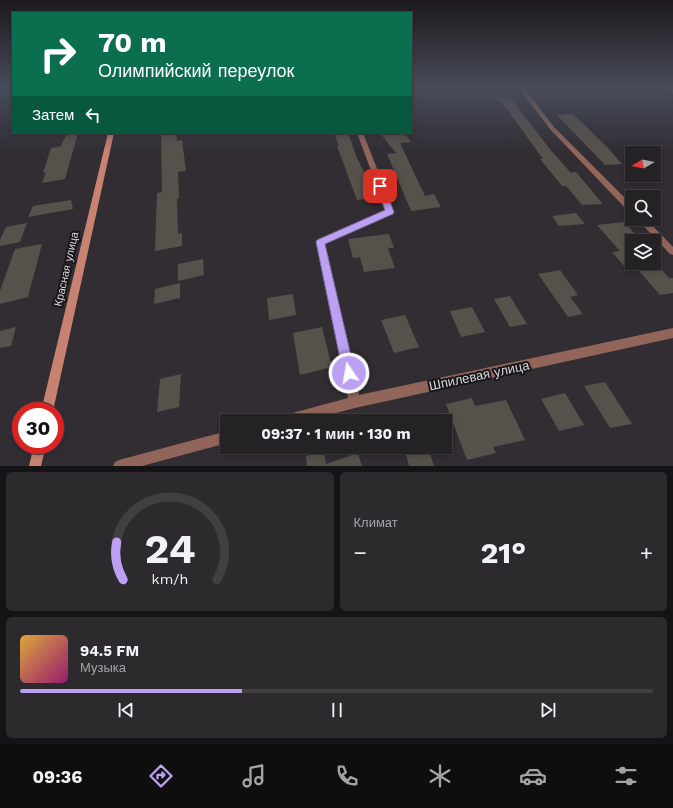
<!DOCTYPE html>
<html lang="ru">
<meta charset="utf-8">
<style>
:root{--surface:#252226;--page:#2d2a2e;--text:#f1f3f6;--muted:#a3a4a7;--line:#423f43;--accent:#bca0f2}
body{margin:0;font-family:"Work Sans",sans-serif;background:var(--page);color:var(--text);height:100vh;display:flex;flex-direction:column;font-size:15px;white-space:nowrap}
*{box-sizing:border-box;margin:0}
p{font-size:13px;color:var(--muted)}
.icon{flex:none;width:22px;height:22px;fill:none;stroke:currentColor;stroke-width:2;stroke-linecap:round;stroke-linejoin:round}
.map{position:relative;height:466px;overflow:hidden}
.panel{display:flex;flex-direction:column;gap:6px;padding:6px;background:#141315;flex:1}
.panel>*{flex:none}
.guide{position:absolute;left:12px;top:12px;width:400px;height:122px;border-radius:0px;box-shadow:0 2px 6px #0003,0 0 0 1px var(--line);background:#0b6e4f;color:#fff;overflow:hidden}
.needle{width:26px;rotate:261deg}
.controls{position:absolute;left:625px;top:146px;display:grid;gap:8px}
.controls a{display:grid;place-items:center;width:36px;height:36px;border-radius:0px;background:var(--surface);box-shadow:0 2px 6px #0003,0 0 0 1px var(--line);font-size:20px}
.speed{position:absolute;left:12px;top:402px;display:flex;gap:8px;font-size:20px;font-weight:700;text-align:center}
.speed>*{display:grid;place-content:center;width:52px;height:52px;border-radius:50%;background:var(--surface);box-shadow:0 2px 6px #0003,0 0 0 1px var(--line);line-height:1}
.speed .limit{border:6px solid #d22;background:#fff;color:#111}
.pin{position:absolute;display:grid;place-items:center;width:34px;height:34px;color:#fff;margin:-17px;border-radius:8px;box-shadow:0 2px 6px #0006}
.me{position:absolute;width:44px;margin:-22px;rotate:348deg;stroke-linejoin:round;filter:drop-shadow(0 0 3px #0008)}
.turn{display:flex;align-items:center;gap:14px;height:84px;padding:0 20px;font-size:18px}
.turn .icon{width:52px;height:52px;stroke-width:2.5}
.turn b{display:block;font-size:28px;line-height:34px}
.then{display:flex;align-items:center;height:38px;padding:0 20px;background:#0003;gap:8px;font-size:15px}
.big{font-size:30px;font-weight:700;line-height:1.1}
.panel .widget{flex:1;display:flex;flex-direction:column;justify-content:center;gap:6px;min-width:0;padding:0 14px;border-radius:6px;background:var(--page)}
.panel .dial{align-items:center;gap:0}
.dial svg{height:104px;overflow:visible;fill:none;stroke:var(--line);stroke-width:7;stroke-linecap:round;text-anchor:middle}
.dial text{fill:var(--text);stroke:none}
.song{display:flex;align-items:center;gap:12px}
.cover{width:48px;height:48px;border-radius:6px;background:linear-gradient(135deg,hsl(40 70% 55%),hsl(320 70% 35%))}
.played{height:4px;border-radius:2px;background:linear-gradient(90deg,var(--accent) 35%,var(--line) 35%)}
.keys{display:flex;justify-content:space-around;direction:ltr}
.heat{display:flex;justify-content:space-between;align-items:center;font-size:22px;direction:ltr}
.panel .tiles{flex:1;display:grid;gap:6px;grid-template-columns:1fr 1fr}
.widget:last-child{grid-column:span 2}
.trip{position:absolute;left:220px;top:414px;width:232px;height:40px;border-radius:0px;background:var(--surface);box-shadow:0 2px 6px #0003,0 0 0 1px var(--line);font-weight:700;line-height:40px;text-align:center}
.menu{display:flex;height:64px;justify-content:space-around;align-items:center;background:#0f0e0f;color:var(--muted)}
.menu .icon{width:28px;height:28px}
.menu .on{color:var(--accent)}
.menu b{font-size:18px;color:var(--text)}
.map>svg:first-child{display:block}
.building{fill:#57514b}
.lines{fill:none;stroke-linecap:round;stroke-linejoin:round}
.street{fill:#91655a;fill-rule:evenodd}
.secondary{fill:#c88271;fill-rule:evenodd}
.route{fill:#bca0f2;stroke:#7a689d}
.labels{text-anchor:middle;stroke-width:4;stroke-linejoin:round;paint-order:stroke}
.street-label{font-size:11px;fill:#d9d7db;stroke:#181619}
.near-street-label{font-size:13px;fill:#d9d7db;stroke:#181619}
</style>
<div class="map">
<svg width="673" height="466" viewBox="0 0 673 466">
<rect width="100%" height="100%" fill="#312d33"/>
<g class="building">
<path d="M509,96L550,149L571,173L576,172L603,204L582,205L566,186H562L540,159H543L507,109L495,97Z"/>
<path d="M573,114L608,148L622,164L605,165L557,115Z"/>
<path d="M67,133H78L65,179L42,183L46,172L43,173L51,148L61,146Z"/>
<path d="M161,133H176L177,141L182,140L186,171L178,172L179,198L177,199L178,234L182,233V246L155,251L157,193L162,192Z"/>
<path d="M334,133H348L357,158L367,178H369L377,198L357,200L337,146H339Z"/>
<path d="M380,133H404L411,142L400,143L425,196L434,194L441,207L411,211L387,154L396,153Z"/>
<path d="M71,200L73,209L28,217L33,206Z"/>
<path d="M576,213L585,224L559,226L552,216Z"/>
<path d="M624,222L638,237L632,238V266L631,265H623L612,252L620,251L597,225Z"/>
<path d="M27,223L20,242L0,246V240L6,227Z"/>
<path d="M389,234L394,248H388L395,268L364,272L360,257L353,258L348,239Z"/>
<path d="M42,244L28,297L0,304V291L15,249Z"/>
<path d="M203,259L204,275L178,281V264Z"/>
<path d="M632,263H656L669,278H673V293L660,295Z"/>
<path d="M560,270L578,295L570,297L583,314L568,317L538,274Z"/>
<path d="M180,283V298L154,304L155,289Z"/>
<path d="M293,294L296,315L269,320L267,298Z"/>
<path d="M510,296L527,324L510,327L494,299Z"/>
<path d="M472,307L485,332L461,337L450,311Z"/>
<path d="M405,315L419,347L394,353L381,320Z"/>
<path d="M16,327L11,346L0,348V331Z"/>
<path d="M322,327L332,367L300,375L293,333Z"/>
<path d="M181,374L179,407L157,412L160,379Z"/>
<path d="M605,382L632,424L610,428L584,386Z"/>
<path d="M565,393L584,425L559,431L541,399Z"/>
<path d="M472,398L475,406L506,400L525,440L493,447L496,453L467,460L446,404Z"/>
<path d="M404,447H428L434,466H409Z"/>
<path d="M324,452L326,464L358,453L362,466H307L306,456Z"/>
</g>
<g class="lines">
<g class="street">
<path d="M518,87H523L554,127L632,205V213L629,212L550,129Z"/>
<path d="M665,87H671L673,89V93Z"/>
<path d="M357,133H363L394,212L393,214L324,243L359,395L673,328V338L355,408L306,421H279L281,417L285,415L348,398L316,242L317,240L386,211Z"/>
<path d="M637,219H646L673,247V255L670,254Z"/>
<path d="M227,431V443L142,466H113L115,462L119,460Z"/>
</g>
<g class="secondary">
<path d="M108,133H114L53,411H41Z"/>
<path d="M34,445H46L41,466H29Z"/>
</g>
</g>
<linearGradient id="sky" x2="0" y2="1"><stop stop-color="#1b191c"/><stop offset="0.57" stop-color="#484c5b"/><stop offset="1" stop-color="#484c5b" stop-opacity="0"/></linearGradient>
<rect width="673" height="152" fill="url(#sky)"/>
<path class="route" d="M380,183L384,186L394,212L393,214L325,244L355,373L353,377L349,379L345,377L343,373L316,242L317,240L385,210L376,186Z"/>
<g class="labels">
<g class="street-label">
<text transform="translate(66 269) rotate(-77)" y="4">Красная улица</text>
</g>
<g class="near-street-label">
<text transform="translate(479 375) rotate(-12)" y="5">Шпилевая улица</text>
</g>
</g>
</svg>
<div class="controls">
<a><svg class="needle" viewBox="-14 -14 28 28"><path d="M0-13l5 13h-10z" fill="#e53935"/><path d="M0 13l5-13h-10z" fill="#a3a4a7"/></svg></a>
<a><svg class="icon" aria-label="search" viewBox="0 0 24 24"><circle cx="10" cy="10" r="6"/><path d="M15 15l6 6"/></svg></a>
<a><svg class="icon" aria-label="layers" viewBox="0 0 24 24"><path d="M12 4l9 5-9 5-9-5zM3 14l9 5 9-5"/></svg></a>
</div>
<div class="speed"><div class="limit">30</div></div>
<div class="pin" style="left:380px;top:186px;background:#d93025"><svg class="icon" aria-label="arrive" viewBox="0 0 24 24"><path d="M6 21V4h12l-3 4 3 4H6"/></svg></div>
<svg class="me" style="left:349px;top:373px" viewBox="-20 -20 40 40"><circle r="17" fill="#bca0f2" stroke="#fff" stroke-width="3"/><path d="M0-11L8 9 0 5-8 9z" fill="#fff"/></svg>
<div class="trip">09:37 · 1 мин · 130 m</div>
<div class="guide">
<div class="turn"><svg class="icon" aria-label="right" viewBox="0 0 24 24"><path d="M7 20v-9h11M14 6l5 5-5 5"/></svg><div><b>70 m</b>Олимпийский переулок</div></div>
<div class="then">Затем<svg class="icon" aria-label="left" viewBox="0 0 24 24"><path d="M17 20v-9H6M10 6l-5 5 5 5"/></svg></div>
</div>
</div>
<section class="panel">
<div class="tiles">
<div class="widget dial"><svg viewBox="0 0 100 80">
<path d="M14 69A42 42 0 1 1 86 69"/>
<path d="M14 69A42 42 0 0 1 9 40" stroke="#bca0f2"/>
<text x="50" y="56" font-size="32" font-weight="700">24</text>
<text x="50" y="72" font-size="11">km/h</text>
</svg></div>
<div class="widget"><p>Климат</p>
<div class="heat"><a>−</a><b class="big">21°</b><a>+</a></div>
</div>
<div class="widget">
<div class="song"><i class="cover"></i><div><b>94.5 FM</b><p>Музыка</p></div></div>
<div class="played"></div>
<div class="keys"><svg class="icon" aria-label="previous" viewBox="0 0 24 24"><path d="M18 5L8 12l10 7zM5 5v14"/></svg><svg class="icon" aria-label="pause" viewBox="0 0 24 24"><path d="M8 5v14M16 5v14"/></svg><svg class="icon" aria-label="next" viewBox="0 0 24 24"><path d="M6 5l10 7-10 7zM19 5v14"/></svg></div>
</div>
</div>
</section>
<nav class="menu">
<b>09:36</b>
<svg class="icon on" aria-label="directions" viewBox="0 0 24 24"><path d="M12 3l9 9-9 9-9-9zM9 14v-3h6M13 9l2 2-2 2"/></svg>
<svg class="icon" aria-label="music" viewBox="0 0 24 24"><path d="M9 18V5l10-2v13"/><circle cx="6" cy="18" r="3"/><circle cx="16" cy="16" r="3"/></svg>
<svg class="icon" aria-label="phone" viewBox="0 0 24 24"><path d="M5 4h4l2 5-3 2q2 4 5 5l2-3 5 2v4C11 20 4 13 5 4z"/></svg>
<svg class="icon" aria-label="climate" viewBox="0 0 24 24"><path d="M12 3v18M4 7l16 10M4 17L20 7"/></svg>
<svg class="icon" aria-label="car" viewBox="0 0 24 24"><path d="M5 17H2v-5l4-1 3-4h7l3 4 3 1v5h-3M9 17h6M6 11h13"/><circle cx="7" cy="17" r="2"/><circle cx="17" cy="17" r="2"/></svg>
<svg class="icon" aria-label="filters" viewBox="0 0 24 24"><path d="M4 7h16M4 17h16"/><circle cx="9" cy="7" r="2"/><circle cx="15" cy="17" r="2"/></svg>
</nav>
